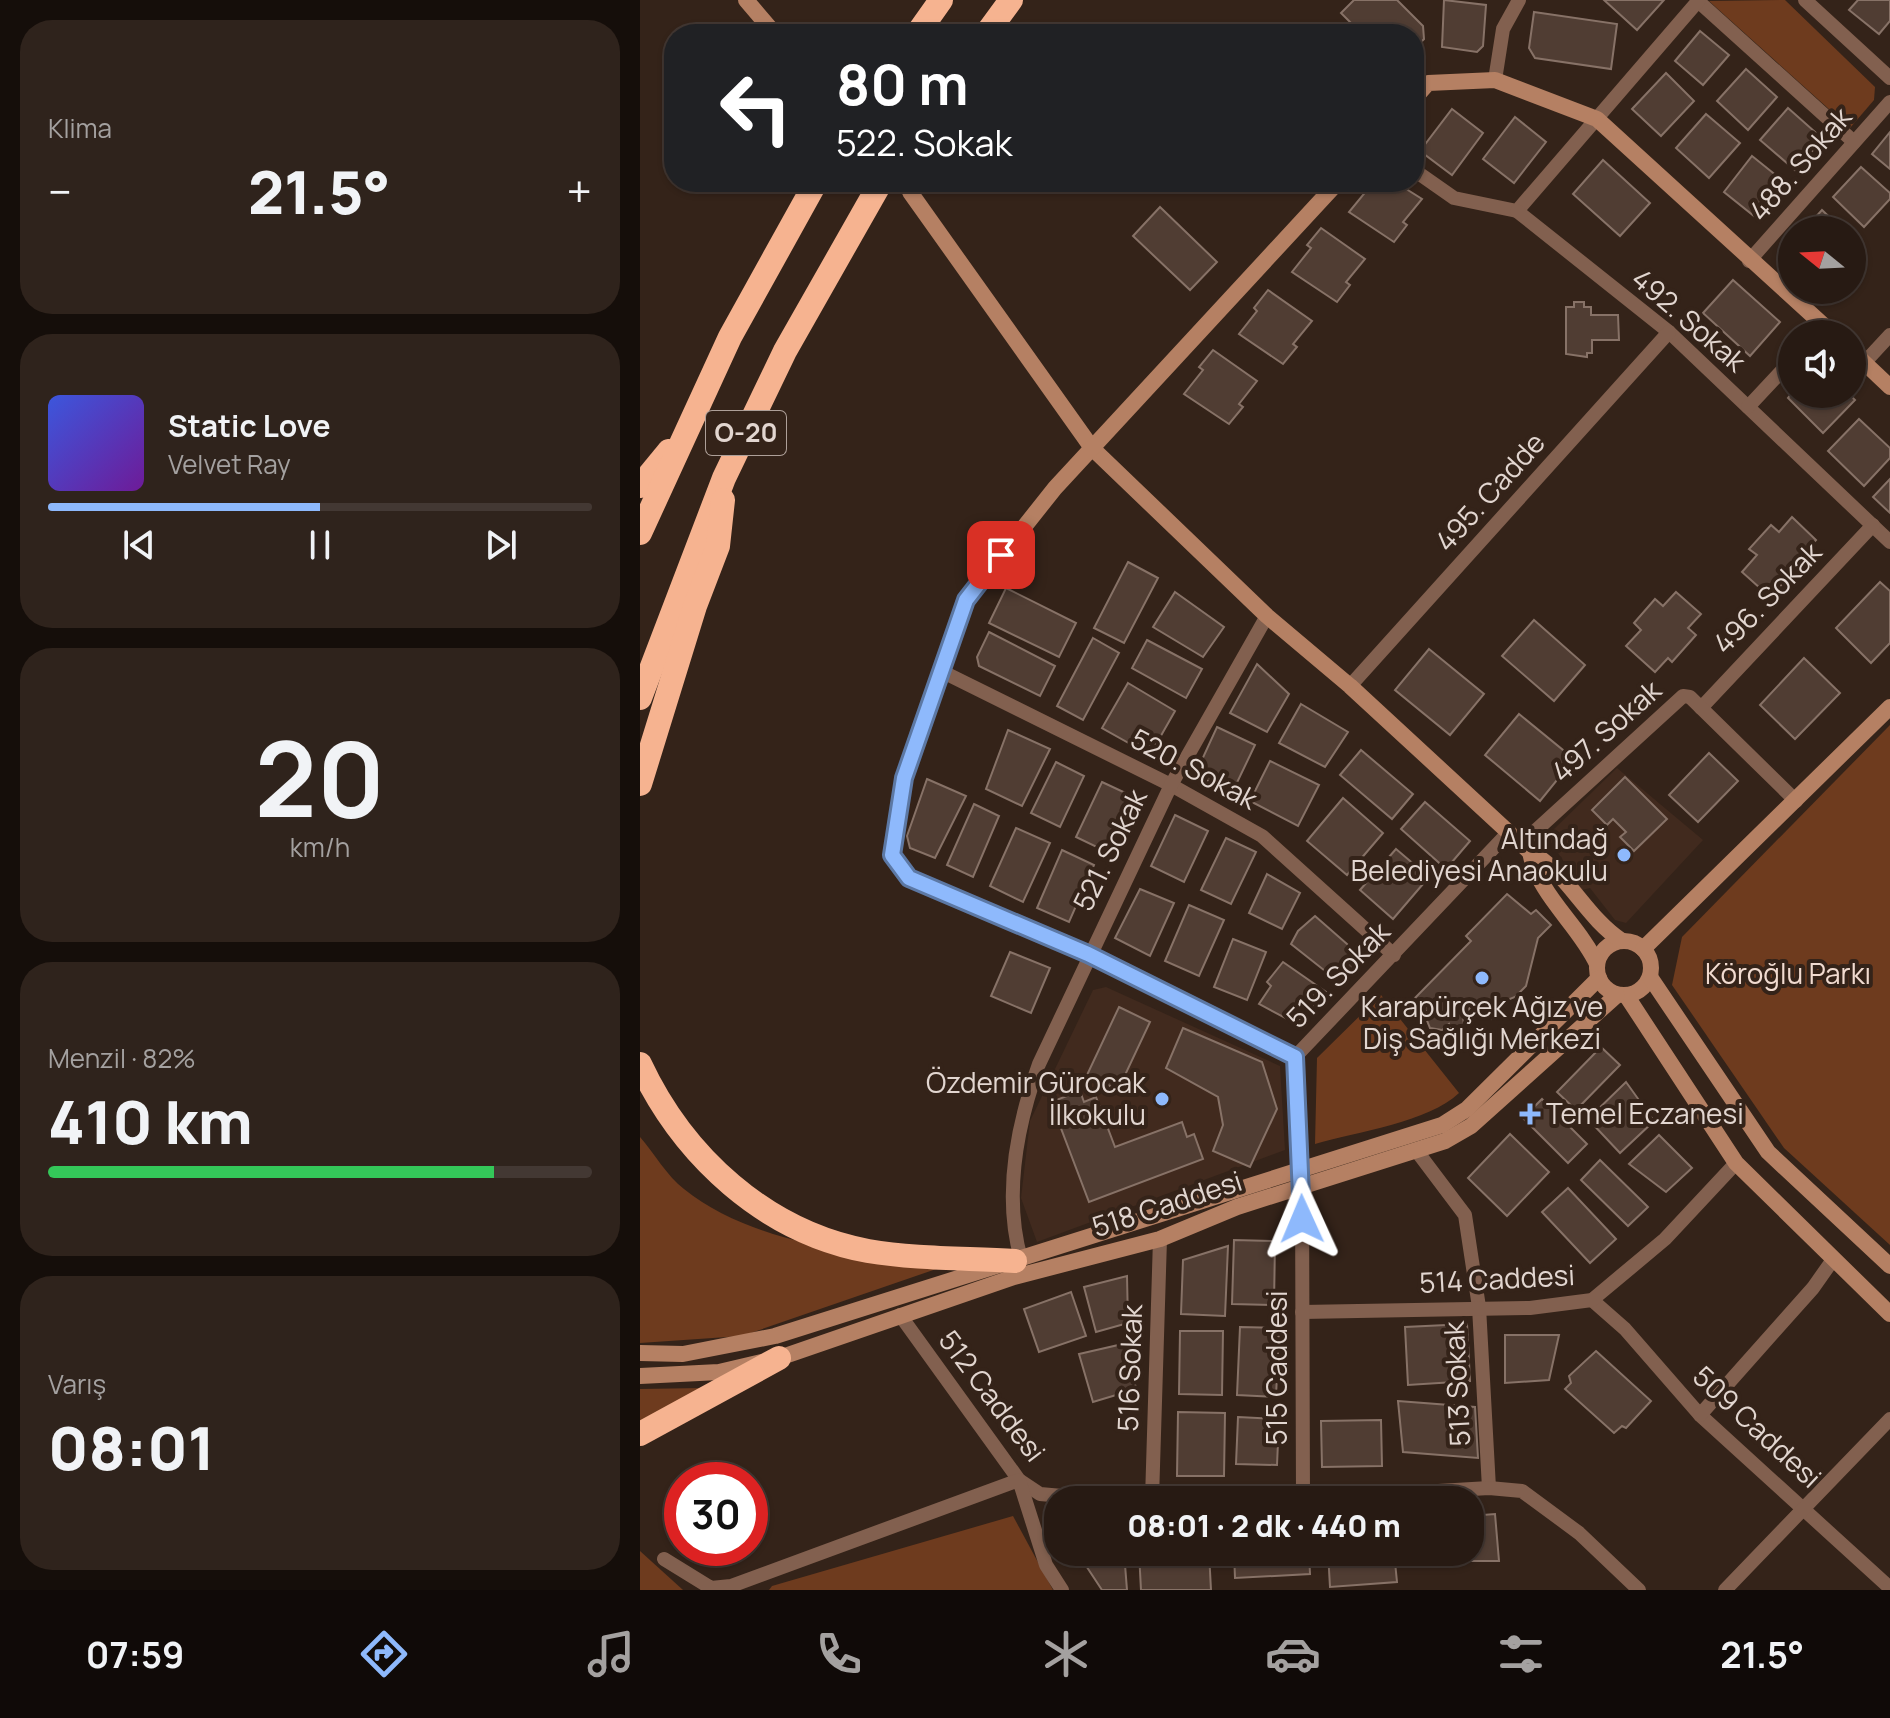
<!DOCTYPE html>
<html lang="tr">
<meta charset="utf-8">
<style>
:root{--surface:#271a13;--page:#2f231c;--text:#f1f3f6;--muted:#a4a1a0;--line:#433833;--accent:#8eb9fc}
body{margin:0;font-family:Manrope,sans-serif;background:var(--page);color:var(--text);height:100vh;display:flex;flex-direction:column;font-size:30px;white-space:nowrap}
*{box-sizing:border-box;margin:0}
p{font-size:26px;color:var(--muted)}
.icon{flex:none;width:44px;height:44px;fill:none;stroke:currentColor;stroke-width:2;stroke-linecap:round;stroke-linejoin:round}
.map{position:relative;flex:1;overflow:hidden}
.sheet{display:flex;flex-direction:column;gap:20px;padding:20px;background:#150e0a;width:640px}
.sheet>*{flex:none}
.guide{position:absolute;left:24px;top:24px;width:760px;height:168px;border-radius:32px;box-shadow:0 2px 6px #0004,0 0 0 2px var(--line);background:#202124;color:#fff;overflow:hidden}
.needle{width:52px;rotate:288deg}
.controls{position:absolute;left:1138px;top:216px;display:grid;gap:16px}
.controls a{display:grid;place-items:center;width:88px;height:88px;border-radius:50%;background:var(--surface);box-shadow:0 2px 6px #0004,0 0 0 2px var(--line);font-size:40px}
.speed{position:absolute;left:24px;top:1462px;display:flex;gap:16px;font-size:40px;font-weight:700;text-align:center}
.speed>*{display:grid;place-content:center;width:104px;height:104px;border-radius:50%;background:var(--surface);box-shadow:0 2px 6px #0004,0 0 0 2px var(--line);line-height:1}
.speed .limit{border:12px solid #d22;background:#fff;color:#111}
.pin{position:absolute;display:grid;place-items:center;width:68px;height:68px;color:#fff;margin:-34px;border-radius:16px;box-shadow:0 4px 12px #0006}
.me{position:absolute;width:88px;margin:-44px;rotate:359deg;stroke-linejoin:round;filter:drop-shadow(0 0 6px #0008)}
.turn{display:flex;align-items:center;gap:28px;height:168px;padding:0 40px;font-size:36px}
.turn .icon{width:104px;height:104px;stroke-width:2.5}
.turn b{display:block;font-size:56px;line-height:68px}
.big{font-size:60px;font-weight:800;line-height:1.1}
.sheet .tile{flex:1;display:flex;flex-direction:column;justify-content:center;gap:12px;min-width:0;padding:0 28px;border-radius:32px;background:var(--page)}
.sheet .dial{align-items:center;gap:0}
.dial b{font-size:104px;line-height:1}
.song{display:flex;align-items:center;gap:24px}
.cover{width:96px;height:96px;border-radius:12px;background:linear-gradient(135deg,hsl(230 70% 55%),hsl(280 70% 35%))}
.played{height:8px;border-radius:4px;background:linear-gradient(90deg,var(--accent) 50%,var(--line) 50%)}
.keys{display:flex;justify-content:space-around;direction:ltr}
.heat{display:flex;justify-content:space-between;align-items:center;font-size:44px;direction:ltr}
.charge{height:12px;border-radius:6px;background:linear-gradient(90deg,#34c759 82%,var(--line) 0)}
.trip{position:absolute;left:404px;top:1486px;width:440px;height:80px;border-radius:32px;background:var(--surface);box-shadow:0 2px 6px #0004,0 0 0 2px var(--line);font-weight:800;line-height:80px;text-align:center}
.dock{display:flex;height:128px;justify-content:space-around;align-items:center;background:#100a08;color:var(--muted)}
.dock .icon{width:56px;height:56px}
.dock .active{color:var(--accent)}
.dock b{font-size:36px;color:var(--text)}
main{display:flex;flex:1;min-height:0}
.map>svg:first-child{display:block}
.built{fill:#412a1e}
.green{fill:#6e3b1e}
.building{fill:#503d33;stroke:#877267;stroke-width:2}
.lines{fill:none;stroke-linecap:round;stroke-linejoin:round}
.street{stroke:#82604f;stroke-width:14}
.secondary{stroke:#b58063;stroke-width:16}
.highway{stroke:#f6b390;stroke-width:24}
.route-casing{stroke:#5c78a4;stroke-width:20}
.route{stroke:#8eb9fc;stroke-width:14}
.poi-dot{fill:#8eb9fc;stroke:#342319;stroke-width:3}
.labels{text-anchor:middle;stroke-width:8;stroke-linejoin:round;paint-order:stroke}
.shield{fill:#342319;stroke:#aea099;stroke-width:2}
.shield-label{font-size:26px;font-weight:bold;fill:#e2d6d0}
.street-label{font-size:28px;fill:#e2d6d0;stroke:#342319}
.poi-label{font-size:28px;fill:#e2d6d0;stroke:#342319;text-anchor:end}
.park-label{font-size:28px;fill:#f1dbd0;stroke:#342319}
</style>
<main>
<section class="sheet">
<div class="tile"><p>Klima</p>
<div class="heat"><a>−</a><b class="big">21.5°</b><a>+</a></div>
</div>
<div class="tile">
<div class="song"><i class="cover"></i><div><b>Static Love</b><p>Velvet Ray</p></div></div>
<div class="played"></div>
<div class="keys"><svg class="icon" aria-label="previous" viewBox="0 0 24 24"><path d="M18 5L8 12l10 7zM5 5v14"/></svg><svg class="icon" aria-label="pause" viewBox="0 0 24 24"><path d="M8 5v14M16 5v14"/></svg><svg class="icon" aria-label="next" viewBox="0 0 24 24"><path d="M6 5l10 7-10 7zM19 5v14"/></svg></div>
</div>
<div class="tile dial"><b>20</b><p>km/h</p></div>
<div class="tile"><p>Menzil · 82%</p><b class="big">410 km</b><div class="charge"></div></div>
<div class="tile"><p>Varış</p><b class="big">08:01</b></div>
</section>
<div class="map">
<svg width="1250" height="1590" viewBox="0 0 1250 1590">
<rect width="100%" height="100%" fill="#342319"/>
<g class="built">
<path d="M977,768L1063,840L986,923L975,920L950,888L942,890L911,842L912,831Z"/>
<path d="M466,987L640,1066L645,1150L397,1242L381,1198L390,1121L453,990Z"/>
</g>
<g class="green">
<path d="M1145,0L1235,87L1234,100L1210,128L1069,1Z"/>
<path d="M1250,725V1245L1144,1148L1032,985L1042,937Z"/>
<path d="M741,995L819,1093C789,1122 716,1132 675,1144L677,1058Z"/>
<path d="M0,1137C14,1153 27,1176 44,1189C112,1244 219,1253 302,1267L102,1336L0,1343Z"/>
<path d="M63,1388L0,1424V1389Z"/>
<path d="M373,1516L413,1590H129L132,1586Z"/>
<path d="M0,1551L43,1590H0Z"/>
</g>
<g class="building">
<path d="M714,0H757L783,26L784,39L774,49V34H722L701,13Z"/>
<path d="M804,0L846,5L843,46L837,52L802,47Z"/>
<path d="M964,0H1024L997,30Z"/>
<path d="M1218,0H1250V21L1239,34L1209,10Z"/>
<path d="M894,12L977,24L971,69L895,58L889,48Z"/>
<path d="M1060,31L1089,55L1063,85L1035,61Z"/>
<path d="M1106,69L1137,97L1108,130L1077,101Z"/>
<path d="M1026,73L1054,101L1021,136L992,109Z"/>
<path d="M1148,108L1183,139L1155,170L1120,140Z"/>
<path d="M812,109L843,133L812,175L780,151Z"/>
<path d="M1066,114L1100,143L1069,178L1036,148Z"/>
<path d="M875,117L906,142L874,183L843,159Z"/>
<path d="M1250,132V169L1232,154Z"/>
<path d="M1112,156L1143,181L1114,216L1084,192Z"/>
<path d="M963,160L1010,203L980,236L933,194Z"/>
<path d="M1221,167L1250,193V199L1224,227L1193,197Z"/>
<path d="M727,182H755L782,199L763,222L767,225L754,242L709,212L728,189L724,186Z"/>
<path d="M520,207L577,262L550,290L493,236Z"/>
<path d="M1182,210L1203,230H1164Z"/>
<path d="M681,228L725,259L706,282L710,285L697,302L652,272L671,248L667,245Z"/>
<path d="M1093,280L1140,322L1110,356L1063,313Z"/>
<path d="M628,290L672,321L653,344L657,347L643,364L599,334L617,311L614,308Z"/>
<path d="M934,302H944V307H951V315H978L979,340H952V353H947V357L926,354V307H934Z"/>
<path d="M573,350L617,381L599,404L603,407L589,424L544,394L563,370L559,367Z"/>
<path d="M1152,393L1209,394L1215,400L1183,433L1148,398Z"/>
<path d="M1219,419L1250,448V458L1224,486L1188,451Z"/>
<path d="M1250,479V513L1233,497Z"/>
<path d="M1152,517L1176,540L1164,553L1172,560L1148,588L1143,583L1130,597L1102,572L1117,555L1109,549L1131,525L1139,532Z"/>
<path d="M488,562L518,578L484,643L454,628Z"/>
<path d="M1240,582L1250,591V643L1231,663L1196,628Z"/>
<path d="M366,588L436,623L419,657L349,623Z"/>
<path d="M535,592L584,627L563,657L513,627Z"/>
<path d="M1036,592L1061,614L1048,628L1056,635L1032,662L1028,658L1015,672L986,646L1001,630L994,623L1015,599L1023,606Z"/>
<path d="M894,620L945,665L914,701L862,656Z"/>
<path d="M349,632L415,666L400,696L339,666L337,657Z"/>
<path d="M453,638L479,653L443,720L417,706Z"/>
<path d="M507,640L562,669L546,698L492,668Z"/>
<path d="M789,649L844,694L810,735L755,690Z"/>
<path d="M1164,658L1200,693L1155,739L1120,705Z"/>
<path d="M617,664L649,694L627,732L590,713Z"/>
<path d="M488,683L535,711L510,755L462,728Z"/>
<path d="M661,704L708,732L685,767L639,743Z"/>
<path d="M879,714L934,759L900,801L845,755Z"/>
<path d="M577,727L615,745L592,793L555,775Z"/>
<path d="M368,730L410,749L382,806L346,789Z"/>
<path d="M721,750L773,794L752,819L700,775Z"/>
<path d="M1069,753L1098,781L1058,822L1029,795Z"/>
<path d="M630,761L679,785L658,826L610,801Z"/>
<path d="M416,762L444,776L420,827L391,813Z"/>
<path d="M985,777L1027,819L994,851L980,837L986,832L973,819L967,825L952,810Z"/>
<path d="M287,779L326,796L295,858L270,848L267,836Z"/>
<path d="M462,782L492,796L465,851L436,837Z"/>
<path d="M703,798L743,833L707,875L667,841Z"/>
<path d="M785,802L830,841L806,869L761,829Z"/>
<path d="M334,804L359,816L333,877L307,865Z"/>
<path d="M535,815L568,831L544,882L511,866Z"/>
<path d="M376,828L410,843L383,902L350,886Z"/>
<path d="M586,838L616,852L591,904L561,890Z"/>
<path d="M756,849L789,877L753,919L720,890Z"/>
<path d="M422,850L454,865L429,922L397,908Z"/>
<path d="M627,874L660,893L642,929L609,913Z"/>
<path d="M500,889L534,903L510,956L475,938Z"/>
<path d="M867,894L891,914L896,910L911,925L898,938L886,986L875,997L857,1004L863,1010L852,1019L835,1002L823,1016L825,1034L831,1040L823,1048L816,1043L809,1024L802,1030L790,1028L786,1018L789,1011L785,1012L773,1000L831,941L826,936Z"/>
<path d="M549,905L584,920L559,976L525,961Z"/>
<path d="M675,916L723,958L699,982L651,944L658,931Z"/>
<path d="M593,939L626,952L607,1000L574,987Z"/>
<path d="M370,952L410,968L391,1013L351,996Z"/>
<path d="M643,962L686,992L664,1018L651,1021L619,1004L631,986L627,982Z"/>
<path d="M479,1007L510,1022L478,1090L447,1075Z"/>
<path d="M543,1028L622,1062L637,1109L610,1167L573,1151L583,1125L578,1097L526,1068Z"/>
<path d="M961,1047L980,1065L936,1110L917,1092Z"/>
<path d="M986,1082L1014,1121L980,1153L948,1119Z"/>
<path d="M440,1091L444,1102L456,1097L475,1147L542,1122L547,1137L554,1134L563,1159L449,1202L411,1102Z"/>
<path d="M902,1099L947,1144L928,1163L883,1118Z"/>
<path d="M870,1134L909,1172L867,1216L828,1178Z"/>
<path d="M1019,1135L1052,1168L1026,1192L989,1164Z"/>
<path d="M960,1160L1008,1207L988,1226L941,1180Z"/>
<path d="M928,1188L976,1239L950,1263L902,1212Z"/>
<path d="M594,1240L635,1241L634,1305L592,1304Z"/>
<path d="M588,1246L585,1316L541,1314L543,1260Z"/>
<path d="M487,1276L488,1323L456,1332L444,1287Z"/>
<path d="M431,1292L446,1336L399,1352L384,1309Z"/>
<path d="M827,1324L830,1381L768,1385L765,1327Z"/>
<path d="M600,1327L639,1328L636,1397L597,1395Z"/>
<path d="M540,1331H583L582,1395L539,1394Z"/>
<path d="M865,1335H919L909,1380L865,1383Z"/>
<path d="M487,1343L496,1389L453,1402L439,1354Z"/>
<path d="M956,1351L1011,1401L986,1428L982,1426L974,1433L925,1389L931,1383L929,1376Z"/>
<path d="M758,1401L835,1407L838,1458L763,1452Z"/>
<path d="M538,1412L585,1413L584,1476H537Z"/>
<path d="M598,1417L639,1419L637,1465L596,1464Z"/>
<path d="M741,1420L742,1466L682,1467L681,1421Z"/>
<path d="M855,1514L859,1561H809L808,1552H830V1516Z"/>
<path d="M437,1552H484L487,1590H462Z"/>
<path d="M499,1552H569L571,1590H501Z"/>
<path d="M594,1552H669L670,1574L595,1578Z"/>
<path d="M688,1552H754L757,1582L690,1587Z"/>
</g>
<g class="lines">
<g class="street">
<path d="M1165,0L1250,78"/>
<path d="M1058,1L1214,142"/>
<path d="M855,80L863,29L879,0"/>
<path d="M774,170L814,198L877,211L1059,0"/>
<path d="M877,211L1029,332L1250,542"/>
<path d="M1109,261L1250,102"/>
<path d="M1225,362L1250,335"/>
<path d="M1108,407L1152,360"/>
<path d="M301,671L531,785L622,836L754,955"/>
<path d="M710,686L1029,332"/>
<path d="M1061,708L1233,525"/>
<path d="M880,845L1043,696L1050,697L1156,801"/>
<path d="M252,855L269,878L448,954L655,1057"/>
<path d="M776,1150L825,1215L839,1307L849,1488"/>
<path d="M381,1259C363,1195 377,1125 399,1064L531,785L627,616"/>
<path d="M952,1300L985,1329L1060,1415L1250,1588"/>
<path d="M662,1312L890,1308L952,1300L1025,1239L1096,1163"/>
<path d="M260,1315L379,1480L400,1494L456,1499H663L849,1488L882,1491L939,1533L999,1590"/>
<path d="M1060,1415L1173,1288L1192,1261"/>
<path d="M512,1499L520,1239"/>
<path d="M663,1499L662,1188L655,1057L867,834"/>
<path d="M24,1559L71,1588L91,1586L379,1480L406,1565L422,1590"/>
<path d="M1085,1590L1250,1419"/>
</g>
<g class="secondary">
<path d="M106,0L135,34"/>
<path d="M774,99L788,83L855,80L957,119L1193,334"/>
<path d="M270,192L452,448L627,616L710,686L890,852"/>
<path d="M1212,351L1250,387"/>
<path d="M252,855L264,778L326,600L415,488L698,182"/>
<circle cx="984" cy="968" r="27"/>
<path d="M1003,949L1250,707"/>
<path d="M957,964C939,925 898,895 890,852C927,871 945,917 982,941"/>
<path d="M1010,977L1128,1152L1250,1266"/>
<path d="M986,995L1096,1163L1250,1314"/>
<path d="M0,1353L43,1354L135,1336L802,1125L827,1109L959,978"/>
<path d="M0,1376L79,1372L139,1358L374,1277L520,1239L597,1207L805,1141L831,1126L977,995"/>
</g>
<g class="highway">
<path d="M277,34L301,0"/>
<path d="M346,34L371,0"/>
<path d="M0,486L29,451"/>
<path d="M0,533L90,337L176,182"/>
<path d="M0,698L84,478L145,351L241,182"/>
<path d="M0,784L55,606L78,546L83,500"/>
<path d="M0,1064C43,1156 125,1232 228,1251C276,1259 326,1258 375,1261"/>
<path d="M0,1434L139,1358"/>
</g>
</g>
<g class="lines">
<g class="route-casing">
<path id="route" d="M361,555L326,600L264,778L252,855L269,878L448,954L655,1057L662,1219"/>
</g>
<use href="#route" class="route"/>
</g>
<g class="poi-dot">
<circle cx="984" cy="855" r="8"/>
<circle cx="842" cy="978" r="8"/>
<circle cx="522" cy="1099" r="8"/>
<path d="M886 1102h8v8h8v8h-8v8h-8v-8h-8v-8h8z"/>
</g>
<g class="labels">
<rect class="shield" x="66" y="411" width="80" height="44" rx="6"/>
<g class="shield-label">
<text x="106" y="442">O-20</text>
</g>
<g class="street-label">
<text transform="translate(1160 164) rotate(-49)" y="10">488. Sokak</text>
<text transform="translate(1049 320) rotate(41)" y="10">492. Sokak</text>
<text transform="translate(850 492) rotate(-48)" y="10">495. Cadde</text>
<text transform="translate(1127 598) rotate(-46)" y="10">496. Sokak</text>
<text transform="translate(966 731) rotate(-42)" y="10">497. Sokak</text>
<text transform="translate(554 769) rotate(28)" y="10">520. Sokak</text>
<text transform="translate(470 850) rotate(-64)" y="10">521. Sokak</text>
<text transform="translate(698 975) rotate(-46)" y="10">519. Sokak</text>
<text transform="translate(527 1204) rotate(-18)" y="10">518 Caddesi</text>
<text transform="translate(857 1279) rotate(-3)" y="10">514 Caddesi</text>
<text transform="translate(490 1368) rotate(-88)" y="10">516 Sokak</text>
<text transform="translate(637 1368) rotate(-90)" y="10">515 Caddesi</text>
<text transform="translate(817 1384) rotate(-93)" y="10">513 Sokak</text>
<text transform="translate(352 1396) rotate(53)" y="10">512 Caddesi</text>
<text transform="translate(1117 1427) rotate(43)" y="10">509 Caddesi</text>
</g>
<g class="poi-label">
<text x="968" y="849">Altındağ<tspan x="968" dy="32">Belediyesi Anaokulu</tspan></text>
<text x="842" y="1017" text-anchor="middle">Karapürçek Ağız ve<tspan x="842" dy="32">Diş Sağlığı Merkezi</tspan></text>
<text x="506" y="1093">Özdemir Gürocak<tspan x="506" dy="32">İlkokulu</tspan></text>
<text x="906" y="1124" text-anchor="start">Temel Eczanesi</text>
</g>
<g class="park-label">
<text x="1148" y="984">Köroğlu Parkı</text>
</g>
</g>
</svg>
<div class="controls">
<a><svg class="needle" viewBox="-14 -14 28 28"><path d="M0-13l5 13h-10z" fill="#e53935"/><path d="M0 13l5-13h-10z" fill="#a4a1a0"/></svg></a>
<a><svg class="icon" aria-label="sound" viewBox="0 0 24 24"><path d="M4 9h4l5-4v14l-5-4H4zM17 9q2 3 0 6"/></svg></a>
</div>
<div class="speed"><div class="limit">30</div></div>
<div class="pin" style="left:361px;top:555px;background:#d93025"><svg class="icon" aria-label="arrive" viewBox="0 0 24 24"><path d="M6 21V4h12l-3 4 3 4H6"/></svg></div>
<svg class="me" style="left:662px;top:1219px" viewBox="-20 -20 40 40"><path d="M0-17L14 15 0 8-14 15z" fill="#8eb9fc" stroke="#fff" stroke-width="4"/></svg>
<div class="trip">08:01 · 2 dk · 440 m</div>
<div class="guide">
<div class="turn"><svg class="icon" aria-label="left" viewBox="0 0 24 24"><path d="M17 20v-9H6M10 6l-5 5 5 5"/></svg><div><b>80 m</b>522. Sokak</div></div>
</div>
</div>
</main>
<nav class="dock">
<b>07:59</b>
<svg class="icon active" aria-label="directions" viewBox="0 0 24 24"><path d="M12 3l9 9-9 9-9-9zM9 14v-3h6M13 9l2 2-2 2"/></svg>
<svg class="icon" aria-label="music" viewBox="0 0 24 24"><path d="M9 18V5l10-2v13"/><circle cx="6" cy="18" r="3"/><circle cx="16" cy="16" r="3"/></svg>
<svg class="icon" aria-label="phone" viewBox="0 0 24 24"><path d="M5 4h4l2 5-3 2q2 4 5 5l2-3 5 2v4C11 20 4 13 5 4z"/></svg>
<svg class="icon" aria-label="climate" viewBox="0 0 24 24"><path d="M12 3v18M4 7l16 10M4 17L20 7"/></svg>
<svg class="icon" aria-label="car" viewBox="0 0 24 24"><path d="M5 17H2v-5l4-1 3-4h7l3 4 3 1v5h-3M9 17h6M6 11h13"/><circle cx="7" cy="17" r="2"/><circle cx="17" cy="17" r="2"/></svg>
<svg class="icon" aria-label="filters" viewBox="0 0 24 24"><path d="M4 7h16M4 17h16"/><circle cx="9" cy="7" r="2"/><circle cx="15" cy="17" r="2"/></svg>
<b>21.5°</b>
</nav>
